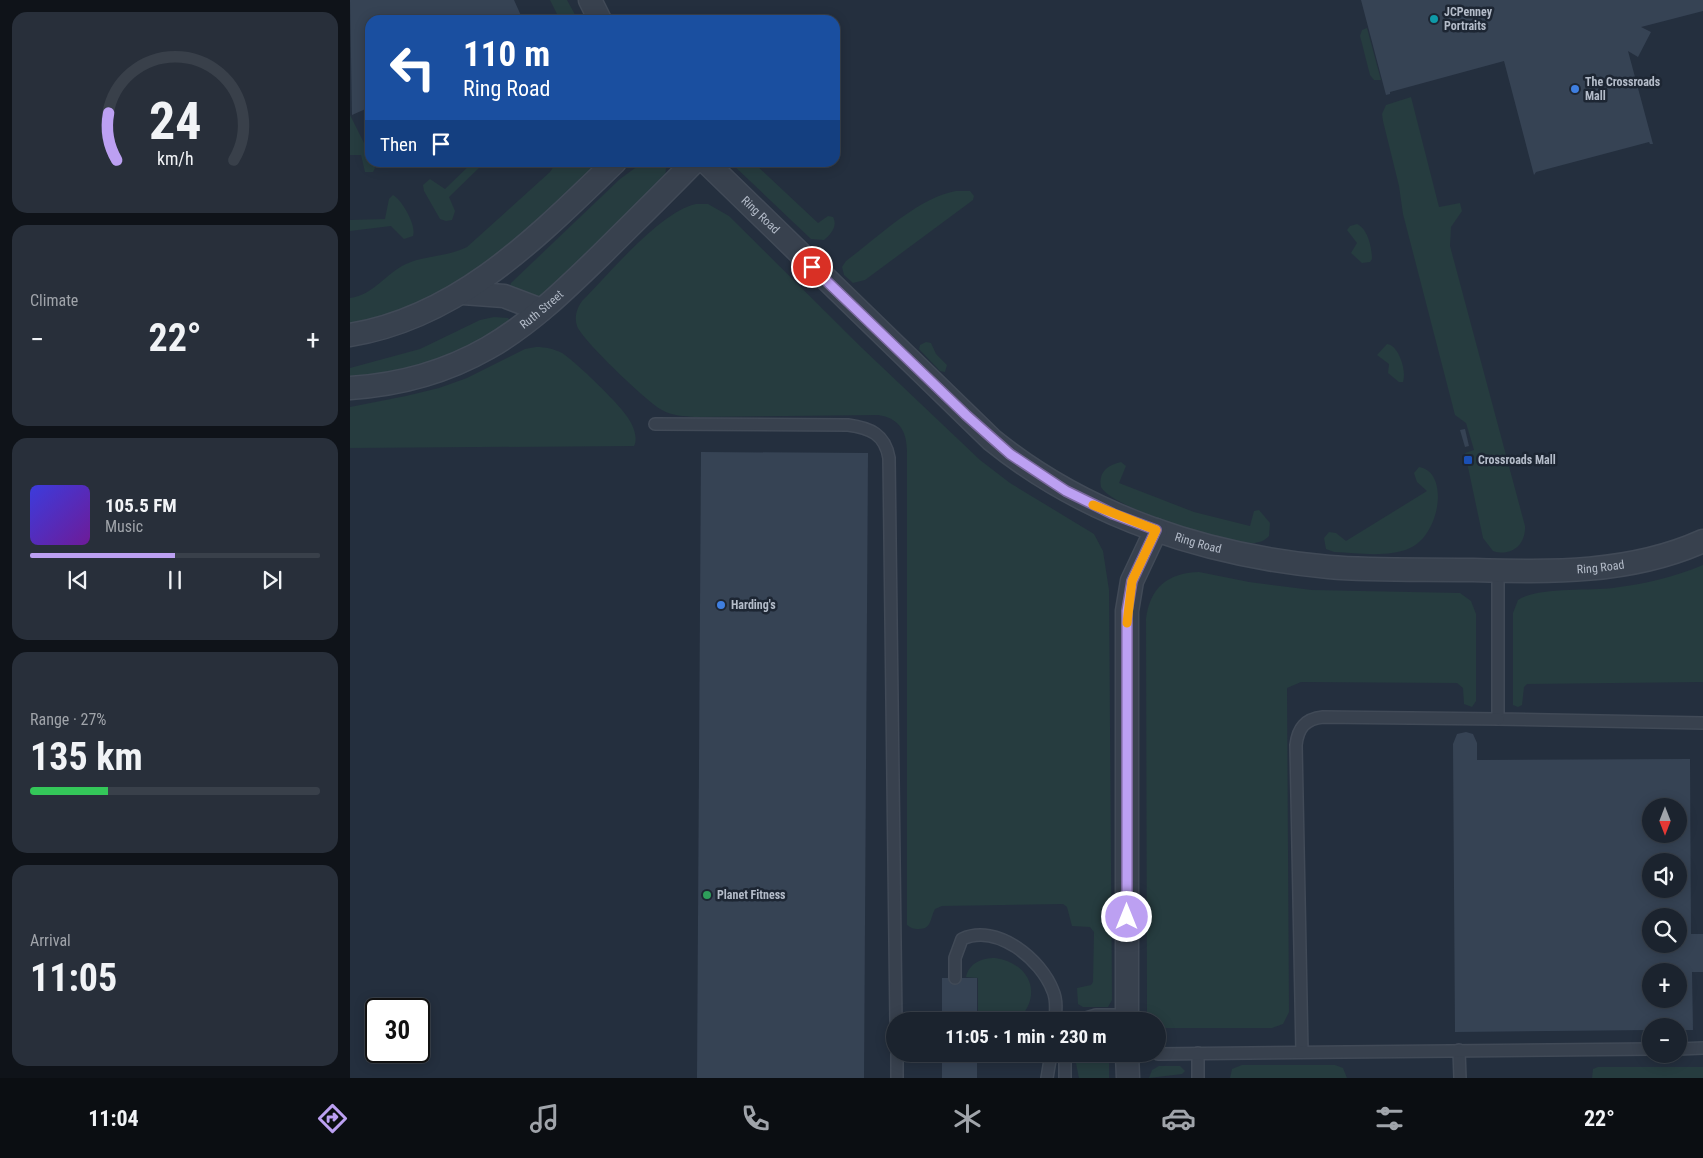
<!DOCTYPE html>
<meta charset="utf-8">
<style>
:root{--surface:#1b232e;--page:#282f3a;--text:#f1f3f6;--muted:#a0a4aa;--line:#39404a;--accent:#bca0f2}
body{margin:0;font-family:"Roboto Condensed",sans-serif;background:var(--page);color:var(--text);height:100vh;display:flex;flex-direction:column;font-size:19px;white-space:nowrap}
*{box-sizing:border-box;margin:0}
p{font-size:16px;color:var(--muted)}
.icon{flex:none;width:28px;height:28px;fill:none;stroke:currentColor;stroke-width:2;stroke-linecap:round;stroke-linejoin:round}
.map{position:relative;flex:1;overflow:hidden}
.details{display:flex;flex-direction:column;gap:12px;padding:12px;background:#0f1319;width:350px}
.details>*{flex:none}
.top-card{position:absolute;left:15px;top:15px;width:475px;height:152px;border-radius:15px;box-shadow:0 2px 12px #0003,0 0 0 1px var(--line);background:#1a4fa0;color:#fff;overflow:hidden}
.needle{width:32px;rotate:180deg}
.fabs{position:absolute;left:1292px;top:798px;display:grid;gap:10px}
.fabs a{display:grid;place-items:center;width:45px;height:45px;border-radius:50%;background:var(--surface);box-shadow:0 2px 12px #0003,0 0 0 1px var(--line);font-size:25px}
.speed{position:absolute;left:15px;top:998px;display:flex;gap:10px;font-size:25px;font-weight:700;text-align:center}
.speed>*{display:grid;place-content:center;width:65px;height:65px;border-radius:50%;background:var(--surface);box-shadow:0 2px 12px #0003,0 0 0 1px var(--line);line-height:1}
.speed .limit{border:2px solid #111;border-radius:8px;background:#fff;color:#111}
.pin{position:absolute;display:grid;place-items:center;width:42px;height:42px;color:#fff;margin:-21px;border:2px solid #fff;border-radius:50%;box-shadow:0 1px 5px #0007}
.me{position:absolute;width:55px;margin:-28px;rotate:0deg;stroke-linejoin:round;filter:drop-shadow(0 0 4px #0008)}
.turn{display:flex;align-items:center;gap:18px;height:105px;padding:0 15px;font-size:22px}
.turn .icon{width:65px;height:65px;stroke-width:2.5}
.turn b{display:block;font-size:35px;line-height:42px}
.then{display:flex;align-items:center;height:48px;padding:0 15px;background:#0003;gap:10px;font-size:19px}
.big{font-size:38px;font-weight:700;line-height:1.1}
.details .card{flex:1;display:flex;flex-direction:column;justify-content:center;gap:8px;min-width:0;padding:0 18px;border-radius:15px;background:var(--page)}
.details .dial{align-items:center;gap:0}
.dial svg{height:130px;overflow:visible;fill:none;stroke:var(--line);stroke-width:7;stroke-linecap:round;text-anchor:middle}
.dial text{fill:var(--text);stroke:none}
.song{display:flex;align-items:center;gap:15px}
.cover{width:60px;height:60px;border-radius:8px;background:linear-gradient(135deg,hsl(240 70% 55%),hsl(280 70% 35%))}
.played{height:5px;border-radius:2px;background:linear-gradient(90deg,var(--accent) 50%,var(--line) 50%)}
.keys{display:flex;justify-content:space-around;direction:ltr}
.heat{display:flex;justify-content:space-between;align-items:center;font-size:28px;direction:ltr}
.charge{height:8px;border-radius:4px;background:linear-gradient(90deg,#34c759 27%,var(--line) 0)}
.trip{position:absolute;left:536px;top:1012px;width:280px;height:50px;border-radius:25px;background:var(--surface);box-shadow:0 2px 12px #0003,0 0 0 1px var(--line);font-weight:700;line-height:50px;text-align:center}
.dock{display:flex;height:80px;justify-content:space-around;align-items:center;background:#0b0e12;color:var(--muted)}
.dock .icon{width:35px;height:35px}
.dock .active{color:var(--accent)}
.dock b{font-size:22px;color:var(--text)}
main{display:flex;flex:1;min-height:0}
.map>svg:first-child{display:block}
.green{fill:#263c3f}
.building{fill:#364354;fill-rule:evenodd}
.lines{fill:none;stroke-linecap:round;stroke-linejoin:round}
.lane-casing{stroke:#414a57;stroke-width:14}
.street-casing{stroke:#414a57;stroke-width:25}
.lane{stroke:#38414e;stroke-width:11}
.street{stroke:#38414e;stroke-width:22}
.route-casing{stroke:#7a689d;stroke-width:12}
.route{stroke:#bca0f2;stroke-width:9}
.slow{stroke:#f59e0b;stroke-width:9}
.culture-dot{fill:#0f9aa8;stroke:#1d2633;stroke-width:2}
.shop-dot{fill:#3f7fe0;stroke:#1d2633;stroke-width:2}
.transit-dot{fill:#1a4fb4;stroke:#1d2633;stroke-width:2}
.leisure-dot{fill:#2e9e5b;stroke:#1d2633;stroke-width:2}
.labels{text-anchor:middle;stroke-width:5;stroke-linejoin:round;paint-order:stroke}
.poi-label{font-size:12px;font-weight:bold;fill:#b4bcc9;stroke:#1d2633;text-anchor:start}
.street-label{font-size:12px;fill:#b4bcc9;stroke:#1d2633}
</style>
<main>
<section class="details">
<div class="card dial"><svg viewBox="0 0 100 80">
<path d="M14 69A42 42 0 1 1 86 69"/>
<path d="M14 69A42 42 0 0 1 9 40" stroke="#bca0f2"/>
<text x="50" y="56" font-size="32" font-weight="700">24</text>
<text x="50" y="72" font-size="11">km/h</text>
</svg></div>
<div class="card"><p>Climate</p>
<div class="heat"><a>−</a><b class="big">22°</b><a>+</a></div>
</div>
<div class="card">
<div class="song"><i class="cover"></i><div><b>105.5 FM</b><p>Music</p></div></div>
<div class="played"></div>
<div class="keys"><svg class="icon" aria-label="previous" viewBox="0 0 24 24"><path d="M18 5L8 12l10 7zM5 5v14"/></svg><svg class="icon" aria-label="pause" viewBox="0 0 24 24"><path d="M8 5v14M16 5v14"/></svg><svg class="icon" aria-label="next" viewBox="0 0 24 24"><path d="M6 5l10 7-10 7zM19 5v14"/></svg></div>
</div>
<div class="card"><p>Range · 27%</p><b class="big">135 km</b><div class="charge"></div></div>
<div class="card"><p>Arrival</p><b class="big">11:05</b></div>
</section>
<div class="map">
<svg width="1353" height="1078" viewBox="0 0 1353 1078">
<rect width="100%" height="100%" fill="#242f3e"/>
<g class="green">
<path d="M200,0H217L228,20H210Z"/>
<path d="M1017,28L1031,80H1024L1020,75L1010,36L1012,30Z"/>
<path d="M1061,97L1089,207L1110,203L1112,211L1101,227L1100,246L1175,526C1176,545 1161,557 1143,551L1133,538L1115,453L1124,450L1116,423L1105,415L1053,214L1049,186L1033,121L1032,114L1036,105Z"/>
<path d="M0,115L20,155V162L24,163L25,168L23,172H15L11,155H0Z"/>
<path d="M123,162L134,163L99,197L105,211L102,220L96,221L90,219L74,191L73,185L80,179L95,189Z"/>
<path d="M206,163H249L167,244L84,300L0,327V298C24,295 36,273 56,264C76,255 97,257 117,247L200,172Z"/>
<path d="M292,163H312L316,168L315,179L191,298L159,288L161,283L270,179Z"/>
<path d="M381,163H404L468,223L478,216L483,217C488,226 481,234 474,240L461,239Z"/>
<path d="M606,191H620L624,196L623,200L515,280L503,283L494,275L492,267L496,261C527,238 569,197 606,191Z"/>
<path d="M43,195C52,200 67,226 63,236L54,239L41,226L0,231V220L35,219L39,199Z"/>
<path d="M346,204H358L379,216L512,348L630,460L660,483L744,534L753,551L759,590L762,1000L758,1007H733L728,1004L727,988L741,985L743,982L744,932L740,927L722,926L717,907L713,904L592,906L585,909C580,918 582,929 569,929C563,929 561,928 557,925V452C557,431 549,418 528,415L345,417C334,416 322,416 312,410C297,402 232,340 227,326C224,317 227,308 232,301C259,274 311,211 346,204Z"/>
<path d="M1007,224C1018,229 1022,248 1022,259L1020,262L1012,263L1001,253L1007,243L997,230L1000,226Z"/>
<path d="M144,317L158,318L161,322C147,331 132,340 117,348C82,365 39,375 0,377V368L70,349L130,320Z"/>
<path d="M576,342L581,343L586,354L597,365L595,372L590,371L569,349L570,345Z"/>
<path d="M1037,344C1049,345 1057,372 1053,382H1049L1038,373L1039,364L1027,355Z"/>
<path d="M186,347C196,347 204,349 212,353C225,361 274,408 280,421C284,428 288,439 284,446L0,448V407L56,396L89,388L117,378L175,349Z"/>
<path d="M771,462L776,466L769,483L844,512L900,526L904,511L909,510L920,523L919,536C914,541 909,543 902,543C875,543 764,509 751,487C748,473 757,465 771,462Z"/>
<path d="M1069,467C1100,472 1090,535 1060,548C1038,558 1008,553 984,552L976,549L974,538L979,532L986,533L996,541L1077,491L1067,482L1064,473Z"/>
<path d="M1353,565V682L1177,684L1174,687L1172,705L1168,707L1163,705V613L1168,600C1186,587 1239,591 1263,588C1294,584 1325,577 1353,565Z"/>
<path d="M849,572L899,582L962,590L1110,593L1121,601L1126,614V701L1122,707L1114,704L1113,688L1107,683L951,682L937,688L939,1012L933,1024L922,1028H816L808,1027V1021H800L797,1013L796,619C800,588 817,573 849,572Z"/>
<path d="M645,958C680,963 694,995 667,1021H628V978L616,977C619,963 632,958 645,958Z"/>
<path d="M724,1054H759V1078H729Z"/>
<path d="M892,1065H985L993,1068L997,1078H880L882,1069Z"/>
<path d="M809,1066H830L835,1071L832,1074L799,1078L802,1070Z"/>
<path d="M1248,1067H1353V1078H1242L1243,1069Z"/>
</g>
<g class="building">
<path d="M0,0H164L173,20H20V107L2,115Z"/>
<path d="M1011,0H1353V11L1291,27L1301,32L1288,57L1278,51L1303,144H1300L1299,142L1186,172L1184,175L1154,61L1040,92V94L1036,95Z"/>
<path d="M1115,429L1119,446L1115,447L1110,430Z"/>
<path d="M351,452L518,453L514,1078H347Z"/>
<path d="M1116,732L1123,734L1127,743V760L1340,759L1341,934H1353V972H1342L1343,1030H1329V1026H1301V1030L1105,1032L1103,744L1107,734ZM1301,806H1329V834H1301ZM1301,861H1329V889H1301ZM1301,916H1329V944H1301ZM1301,971H1329V999H1301Z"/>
<rect x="592" y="978" width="35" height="43"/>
<rect x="592" y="1054" width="35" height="24"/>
</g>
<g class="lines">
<g class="lane-casing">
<g id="lane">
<path d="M305,424L498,425C520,428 535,434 539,458L546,1021"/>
<path d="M1148,571V719L1353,723"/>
<path d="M605,978V958L612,939C647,923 691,959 703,991C707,1000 706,1011 705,1021"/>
<path d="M726,1021L746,1015H777"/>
<path d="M1329,1049L1353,1048"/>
<path d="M1109,1050L1110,1078"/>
<path d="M952,1052L946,745C948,728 955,719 973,717L1148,719"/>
<path d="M848,1053V1078"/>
<path d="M547,1054V1078"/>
<path d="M715,1054V1078"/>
<path d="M808,1054L1301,1049"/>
<path d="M697,1078L701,1054"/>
</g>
</g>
<g class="street-casing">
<g id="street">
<path d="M240,0L250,20"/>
<path id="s1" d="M356,162L642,440C737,517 858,556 979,567C1027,571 1075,569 1123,570C1201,572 1280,574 1353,541"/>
<path d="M113,293L154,296L191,310"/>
<path d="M0,335C110,317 188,236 265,162"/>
<path id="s2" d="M0,388C48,385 96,372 138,348C182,323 219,286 255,251C285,221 315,192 344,162"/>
<path d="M777,1021V611L782,581L806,530"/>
<path d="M777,1054L778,1078"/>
</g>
</g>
<use href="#lane" class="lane"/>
<use href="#street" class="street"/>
</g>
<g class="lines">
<g class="route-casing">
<path id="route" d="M462,267L616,415L660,454L716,491L763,514L806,530L782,581L777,611V917"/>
</g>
<use href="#route" class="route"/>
<path class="slow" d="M743,505L806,530L782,581L777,623"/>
</g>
<circle class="culture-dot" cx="1084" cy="19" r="5"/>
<g class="shop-dot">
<circle cx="1225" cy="89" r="5"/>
<circle cx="371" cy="605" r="5"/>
</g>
<rect class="transit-dot" x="1113" y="455" width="10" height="10" rx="2.5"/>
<circle class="leisure-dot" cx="357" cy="895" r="5"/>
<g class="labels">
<g class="poi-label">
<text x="1094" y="16">JCPenney<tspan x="1094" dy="14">Portraits</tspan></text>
<text x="1235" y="86">The Crossroads<tspan x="1235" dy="14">Mall</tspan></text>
<text x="1128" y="464">Crossroads Mall</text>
<text x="381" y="609">Harding's</text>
<text x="367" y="899">Planet Fitness</text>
</g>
<g class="street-label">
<text dy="4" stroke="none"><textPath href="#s1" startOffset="76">Ring Road</textPath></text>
<text dy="4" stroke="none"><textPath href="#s2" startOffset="211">Ruth Street</textPath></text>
<text dy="4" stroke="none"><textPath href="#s1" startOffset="631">Ring Road</textPath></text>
<text dy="4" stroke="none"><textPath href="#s1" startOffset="1036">Ring Road</textPath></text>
</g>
</g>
</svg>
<div class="fabs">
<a><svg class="needle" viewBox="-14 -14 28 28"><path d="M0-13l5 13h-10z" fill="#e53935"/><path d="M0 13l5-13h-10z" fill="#a0a4aa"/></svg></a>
<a><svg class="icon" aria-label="sound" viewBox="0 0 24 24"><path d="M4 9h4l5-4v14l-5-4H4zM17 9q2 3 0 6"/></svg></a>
<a><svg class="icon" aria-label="search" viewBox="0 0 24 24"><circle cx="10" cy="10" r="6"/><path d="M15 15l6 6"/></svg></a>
<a>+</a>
<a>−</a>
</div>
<div class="speed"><div class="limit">30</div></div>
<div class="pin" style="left:462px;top:267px;background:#d93025"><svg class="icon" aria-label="arrive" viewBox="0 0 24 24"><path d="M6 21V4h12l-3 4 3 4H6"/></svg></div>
<svg class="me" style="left:777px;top:917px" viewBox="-20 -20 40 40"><circle r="17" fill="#bca0f2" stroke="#fff" stroke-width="3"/><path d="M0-11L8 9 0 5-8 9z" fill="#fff"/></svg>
<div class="trip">11:05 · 1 min · 230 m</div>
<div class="top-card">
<div class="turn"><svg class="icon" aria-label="left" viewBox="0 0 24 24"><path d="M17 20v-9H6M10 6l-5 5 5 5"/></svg><div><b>110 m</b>Ring Road</div></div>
<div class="then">Then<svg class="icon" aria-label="arrive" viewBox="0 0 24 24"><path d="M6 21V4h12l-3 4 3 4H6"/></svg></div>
</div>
</div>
</main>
<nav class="dock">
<b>11:04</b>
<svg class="icon active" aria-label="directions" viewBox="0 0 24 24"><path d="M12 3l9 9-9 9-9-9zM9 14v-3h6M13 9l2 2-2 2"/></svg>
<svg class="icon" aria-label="music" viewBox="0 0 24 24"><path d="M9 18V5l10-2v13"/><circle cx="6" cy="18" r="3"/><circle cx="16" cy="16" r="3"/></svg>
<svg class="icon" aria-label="phone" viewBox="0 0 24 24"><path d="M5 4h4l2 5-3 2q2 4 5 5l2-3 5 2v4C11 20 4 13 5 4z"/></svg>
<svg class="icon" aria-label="climate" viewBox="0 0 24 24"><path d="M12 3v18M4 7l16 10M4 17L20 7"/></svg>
<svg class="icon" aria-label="car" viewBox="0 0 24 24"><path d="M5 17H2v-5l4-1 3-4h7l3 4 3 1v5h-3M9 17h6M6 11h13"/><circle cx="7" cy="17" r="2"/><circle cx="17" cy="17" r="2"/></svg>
<svg class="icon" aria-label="filters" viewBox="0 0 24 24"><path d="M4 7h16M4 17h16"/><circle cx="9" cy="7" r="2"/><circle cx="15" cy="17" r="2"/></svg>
<b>22°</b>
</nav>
